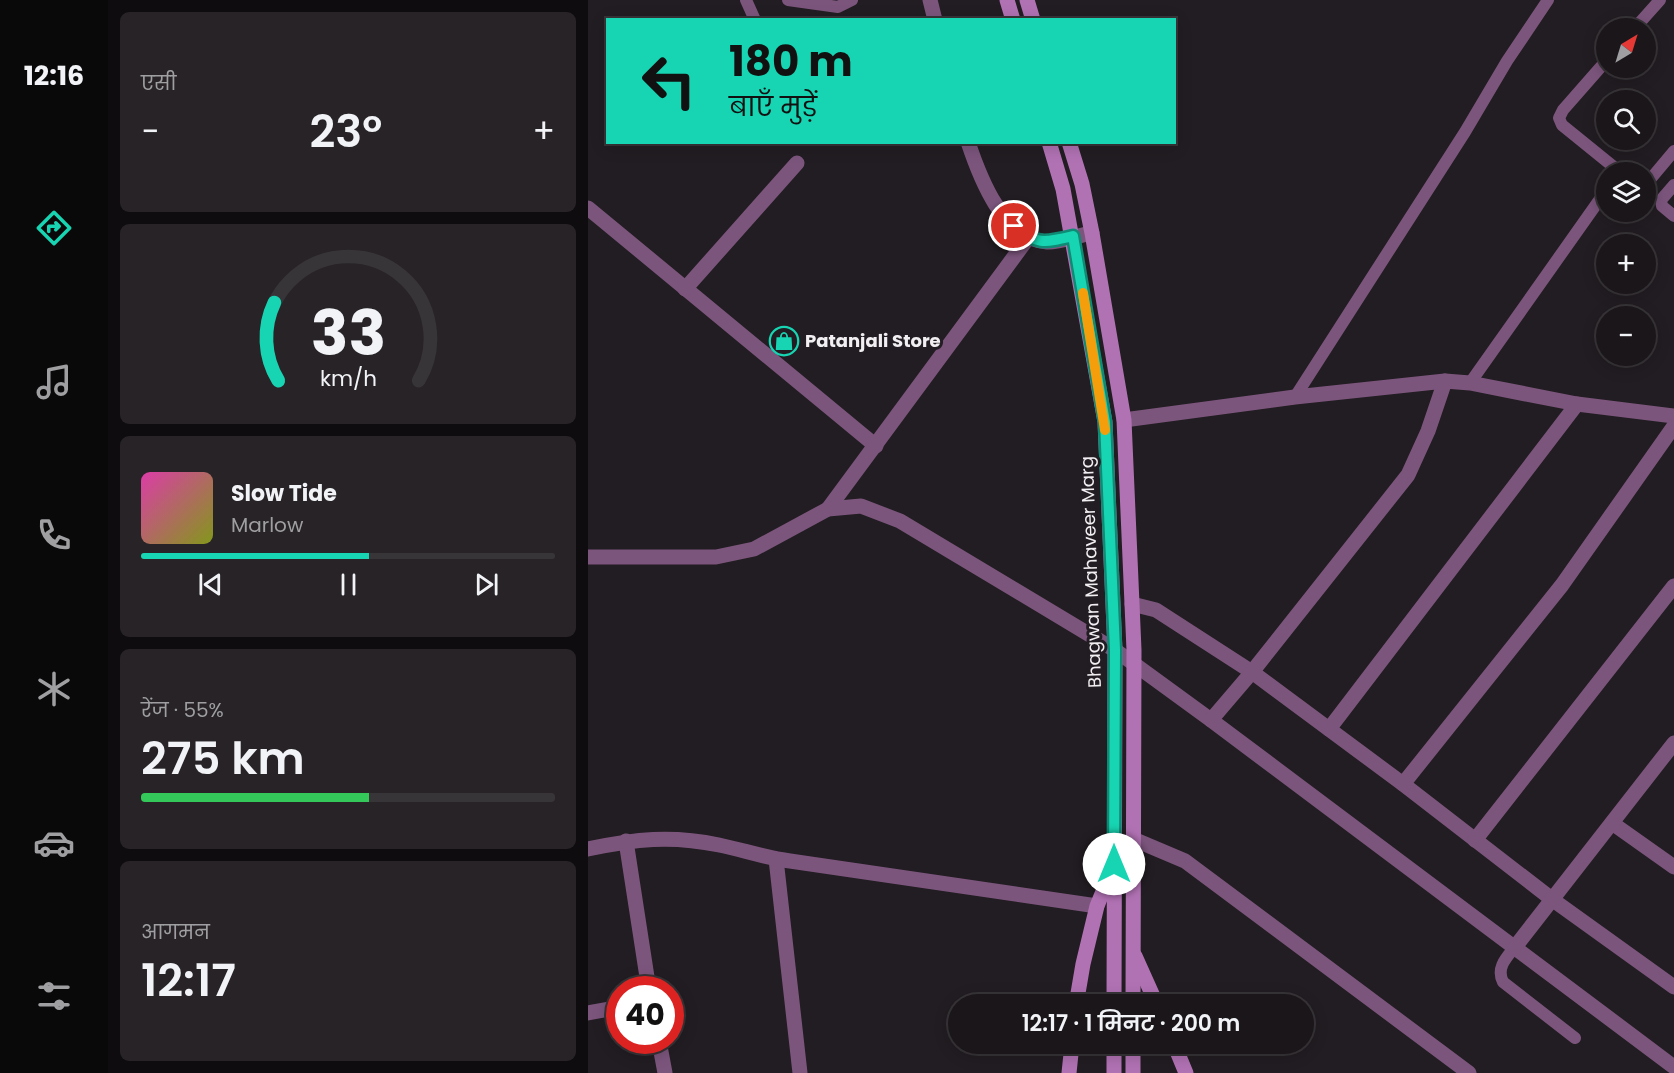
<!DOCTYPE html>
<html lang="hi">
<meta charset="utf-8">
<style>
:root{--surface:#1a161a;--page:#272327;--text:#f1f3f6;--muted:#9f9fa2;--line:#383539;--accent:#17d5b2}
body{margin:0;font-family:Poppins,"Noto Sans Devanagari",sans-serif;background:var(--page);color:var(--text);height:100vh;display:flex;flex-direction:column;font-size:22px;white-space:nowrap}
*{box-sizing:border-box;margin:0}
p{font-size:20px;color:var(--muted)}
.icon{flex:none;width:33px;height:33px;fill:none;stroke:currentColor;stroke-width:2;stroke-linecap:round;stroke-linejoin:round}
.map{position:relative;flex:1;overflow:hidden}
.details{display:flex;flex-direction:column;gap:12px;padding:12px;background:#0e0c0e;width:480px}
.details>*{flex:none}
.hud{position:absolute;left:18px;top:18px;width:570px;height:126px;border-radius:0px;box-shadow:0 3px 15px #0003,0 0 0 2px var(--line);background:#17d5b2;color:#111;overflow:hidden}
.needle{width:39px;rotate:38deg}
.fabs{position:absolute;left:1008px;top:18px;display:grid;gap:12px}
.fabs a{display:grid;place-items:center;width:60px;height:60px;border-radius:50%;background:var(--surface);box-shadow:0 3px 15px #0003,0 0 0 2px var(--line);font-size:30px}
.speed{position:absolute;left:18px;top:976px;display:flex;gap:12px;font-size:30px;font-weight:700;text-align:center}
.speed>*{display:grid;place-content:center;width:78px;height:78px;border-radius:50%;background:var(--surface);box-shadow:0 3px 15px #0003,0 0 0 2px var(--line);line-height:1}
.speed .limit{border:9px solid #d22;background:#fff;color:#111}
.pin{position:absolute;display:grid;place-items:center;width:51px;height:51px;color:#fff;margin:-26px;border:3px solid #fff;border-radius:50%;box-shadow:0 2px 6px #0007}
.me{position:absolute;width:66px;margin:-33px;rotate:0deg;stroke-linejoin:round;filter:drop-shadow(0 0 4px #0008)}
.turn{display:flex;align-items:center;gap:21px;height:126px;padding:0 24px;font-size:27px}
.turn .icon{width:78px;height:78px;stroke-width:2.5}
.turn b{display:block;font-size:42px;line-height:51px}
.big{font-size:45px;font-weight:600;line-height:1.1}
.details .tile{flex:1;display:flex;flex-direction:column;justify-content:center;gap:9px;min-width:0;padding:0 21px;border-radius:9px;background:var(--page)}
.details .dial{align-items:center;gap:0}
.dial svg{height:156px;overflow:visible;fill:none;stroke:var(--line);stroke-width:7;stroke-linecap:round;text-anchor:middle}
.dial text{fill:var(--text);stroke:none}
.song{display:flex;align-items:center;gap:18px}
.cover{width:72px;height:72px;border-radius:9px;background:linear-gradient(135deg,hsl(320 70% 55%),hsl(70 70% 35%))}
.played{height:6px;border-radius:3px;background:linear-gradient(90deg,var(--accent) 55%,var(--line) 55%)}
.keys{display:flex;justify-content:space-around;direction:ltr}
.heat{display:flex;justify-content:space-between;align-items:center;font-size:33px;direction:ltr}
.charge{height:9px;border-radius:4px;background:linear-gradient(90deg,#34c759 55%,var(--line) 0)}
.trip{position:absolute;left:360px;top:994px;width:366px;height:60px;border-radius:30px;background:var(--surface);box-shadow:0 3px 15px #0003,0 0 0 2px var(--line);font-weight:600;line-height:60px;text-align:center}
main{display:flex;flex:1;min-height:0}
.menu{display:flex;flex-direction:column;width:108px;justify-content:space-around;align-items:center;background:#0a090a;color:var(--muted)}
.menu .icon{width:42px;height:42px}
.menu .on{color:var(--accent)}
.menu b{font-size:27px;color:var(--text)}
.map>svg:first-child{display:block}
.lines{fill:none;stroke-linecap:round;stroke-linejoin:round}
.lane{stroke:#7c557d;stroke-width:12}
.street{stroke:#7c557d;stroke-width:15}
.secondary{stroke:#b172b4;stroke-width:15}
.route-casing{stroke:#0f8a74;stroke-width:15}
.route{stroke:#17d5b2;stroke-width:10}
.slow{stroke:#f59e0b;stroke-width:10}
.labels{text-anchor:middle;stroke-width:6;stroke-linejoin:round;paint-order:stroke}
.poi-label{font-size:18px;font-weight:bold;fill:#f2eff2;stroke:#221d22;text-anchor:start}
.street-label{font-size:18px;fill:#f2eff2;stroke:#221d22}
</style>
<main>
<nav class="menu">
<b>12:16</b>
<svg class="icon on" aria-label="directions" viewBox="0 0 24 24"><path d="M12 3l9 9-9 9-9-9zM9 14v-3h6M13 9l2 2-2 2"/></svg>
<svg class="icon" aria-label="music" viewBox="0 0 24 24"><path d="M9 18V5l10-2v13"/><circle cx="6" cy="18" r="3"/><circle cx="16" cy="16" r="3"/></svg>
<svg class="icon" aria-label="phone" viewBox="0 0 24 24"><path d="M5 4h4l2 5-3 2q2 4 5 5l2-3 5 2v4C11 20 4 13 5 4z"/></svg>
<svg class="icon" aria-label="climate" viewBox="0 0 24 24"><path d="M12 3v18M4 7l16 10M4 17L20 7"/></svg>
<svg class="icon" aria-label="car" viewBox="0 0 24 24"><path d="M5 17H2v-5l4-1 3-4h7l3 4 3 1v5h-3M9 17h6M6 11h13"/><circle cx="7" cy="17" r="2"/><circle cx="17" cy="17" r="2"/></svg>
<svg class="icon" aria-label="filters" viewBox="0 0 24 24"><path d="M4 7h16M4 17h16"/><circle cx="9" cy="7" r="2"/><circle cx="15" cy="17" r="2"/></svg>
</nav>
<section class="details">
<div class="tile"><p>एसी</p>
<div class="heat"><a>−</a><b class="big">23°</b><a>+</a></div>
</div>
<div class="tile dial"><svg viewBox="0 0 100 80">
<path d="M14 69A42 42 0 1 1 86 69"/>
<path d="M14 69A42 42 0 0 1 12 29" stroke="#17d5b2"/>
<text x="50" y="56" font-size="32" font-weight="700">33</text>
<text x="50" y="72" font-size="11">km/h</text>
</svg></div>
<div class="tile">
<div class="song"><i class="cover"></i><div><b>Slow Tide</b><p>Marlow</p></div></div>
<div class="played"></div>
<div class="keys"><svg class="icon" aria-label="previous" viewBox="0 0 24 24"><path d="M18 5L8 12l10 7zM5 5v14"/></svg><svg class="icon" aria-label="pause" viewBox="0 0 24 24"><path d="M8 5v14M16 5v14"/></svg><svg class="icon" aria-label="next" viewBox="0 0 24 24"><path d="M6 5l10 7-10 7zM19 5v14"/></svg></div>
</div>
<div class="tile"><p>रेंज · 55%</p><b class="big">275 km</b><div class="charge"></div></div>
<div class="tile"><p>आगमन</p><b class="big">12:17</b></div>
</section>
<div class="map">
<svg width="1086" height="1073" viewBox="0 0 1086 1073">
<rect width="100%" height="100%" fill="#221d22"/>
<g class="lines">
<g class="lane">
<path d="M158,0L167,20"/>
<path d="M200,0L250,7L264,0"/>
<path d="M1047,28L1072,0"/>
<path d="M1018,61L975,110L971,118L974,125L1032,172"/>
<path d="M1058,183L1060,182L1086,151"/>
<path d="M1086,185L1073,200L1074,206L1086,216"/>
<path d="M882,383L1017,192"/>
<path d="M707,397L877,132L919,61L960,0"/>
<path d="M927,947C918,958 908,968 915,982L987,1038"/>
</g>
<g class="street">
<path d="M342,0L347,20"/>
<path d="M380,142C392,178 415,239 459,242C470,243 491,235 504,233"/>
<path d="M0,208L288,446"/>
<path d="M97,289L209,163"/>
<path d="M536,420L707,397L857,381L882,383L989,404L1086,416"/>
<path d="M240,509L440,238"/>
<path d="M0,557H128L166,549L240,509L273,506L312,521L527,650L623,720L1086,1067"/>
<path d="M544,604L568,610L664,672L815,784L965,900L1086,987"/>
<path d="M623,720L664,672L820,475L840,431L857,381"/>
<path d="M741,729L989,404"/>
<path d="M815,784L974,585L1086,426"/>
<path d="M1024,823L1086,867"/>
<path d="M545,839L597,861L881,1073"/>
<path d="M887,840L1086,586"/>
<path d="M38,841L61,990"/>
<path d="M0,849C47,839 83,835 131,845C155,850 178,858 202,861C304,875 406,890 509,906"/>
<path d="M188,859L212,1073"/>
<path d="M927,947L1086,743"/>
<path d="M0,1013L32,1007"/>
<path d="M71,1041L77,1073"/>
</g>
<g class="secondary">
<path d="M419,0L425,20"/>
<path d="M439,0L445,20"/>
<path d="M461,142L475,189L517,422L527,650L526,1005"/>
<path d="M481,142L494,184L504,233L536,420L546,650L545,1005"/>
<path d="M547,956L569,1005"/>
<path d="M488,1005L495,964L509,906L523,872"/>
<path d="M526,1044V1073"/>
<path d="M545,1044V1073"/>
<path d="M586,1044L598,1073"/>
<path d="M481,1073L484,1044"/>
</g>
</g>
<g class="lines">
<g class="route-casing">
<path id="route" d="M426,226C449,245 456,243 485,236L517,422L527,650L526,864"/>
</g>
<use href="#route" class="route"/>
<path class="slow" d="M495,293L517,430"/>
</g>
<defs>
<g id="shop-ring" transform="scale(1.5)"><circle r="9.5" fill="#221d22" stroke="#17d5b2" stroke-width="1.5"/><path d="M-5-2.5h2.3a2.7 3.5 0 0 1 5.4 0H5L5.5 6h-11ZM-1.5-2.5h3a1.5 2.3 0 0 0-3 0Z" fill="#17d5b2"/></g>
</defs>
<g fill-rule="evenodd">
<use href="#shop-ring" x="196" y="341"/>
</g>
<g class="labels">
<g class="poi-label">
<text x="217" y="347">Patanjali Store</text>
</g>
<g class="street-label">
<text transform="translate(503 572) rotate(-92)" y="6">Bhagwan Mahaveer Marg</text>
</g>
</g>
</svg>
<div class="fabs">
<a><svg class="needle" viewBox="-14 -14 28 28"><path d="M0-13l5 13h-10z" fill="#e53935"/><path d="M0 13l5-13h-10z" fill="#9f9fa2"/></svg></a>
<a><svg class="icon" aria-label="search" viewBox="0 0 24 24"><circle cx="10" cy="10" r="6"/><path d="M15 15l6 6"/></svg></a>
<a><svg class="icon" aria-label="layers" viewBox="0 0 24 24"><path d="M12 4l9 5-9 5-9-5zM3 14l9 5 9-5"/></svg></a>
<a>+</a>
<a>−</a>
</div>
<div class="speed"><div class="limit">40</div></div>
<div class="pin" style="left:426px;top:226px;background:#d93025"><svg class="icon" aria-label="arrive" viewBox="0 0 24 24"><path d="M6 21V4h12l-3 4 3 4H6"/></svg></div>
<svg class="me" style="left:526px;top:864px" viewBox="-20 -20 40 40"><circle r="19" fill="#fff"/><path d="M0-13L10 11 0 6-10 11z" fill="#17d5b2"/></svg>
<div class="trip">12:17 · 1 मिनट · 200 m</div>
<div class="hud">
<div class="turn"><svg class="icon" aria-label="left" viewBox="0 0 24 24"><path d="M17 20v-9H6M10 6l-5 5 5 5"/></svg><div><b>180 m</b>बाएँ मुड़ें</div></div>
</div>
</div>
</main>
